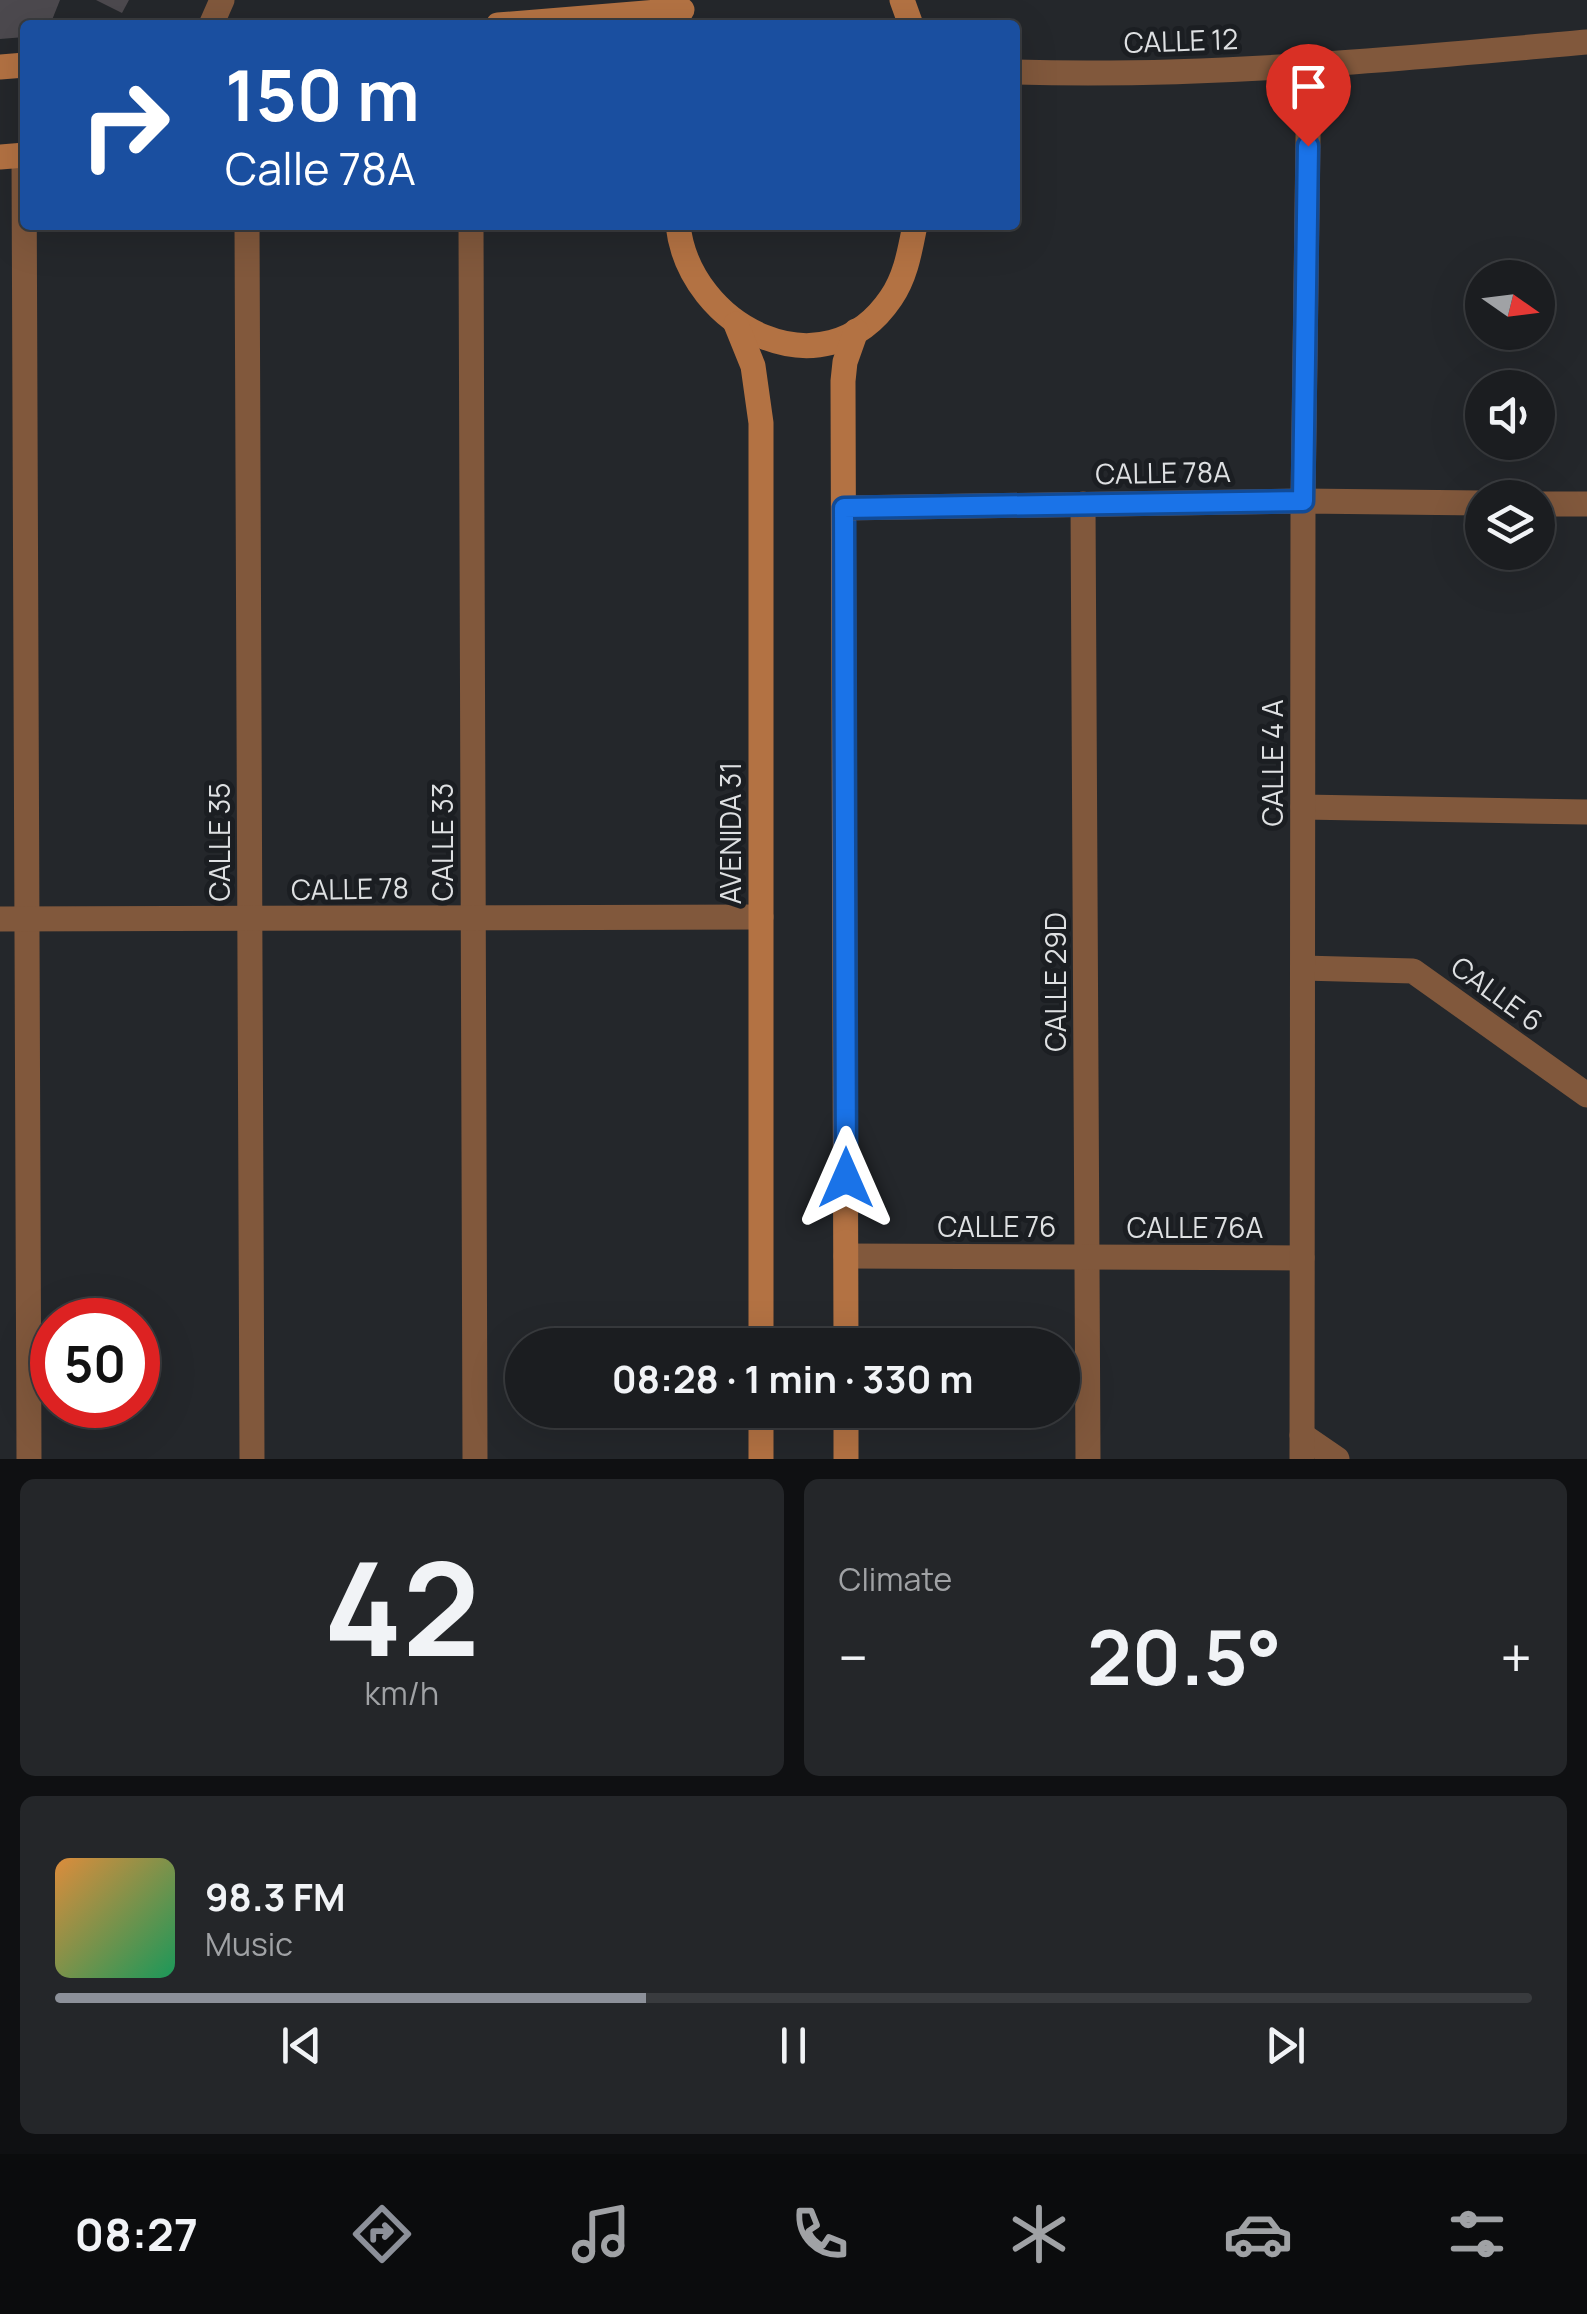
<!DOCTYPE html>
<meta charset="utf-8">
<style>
:root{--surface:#1b1d20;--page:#242629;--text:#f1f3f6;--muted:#a0a2a5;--line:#393b3e;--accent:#8c9099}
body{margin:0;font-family:Manrope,sans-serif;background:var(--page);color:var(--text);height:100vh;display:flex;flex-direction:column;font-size:38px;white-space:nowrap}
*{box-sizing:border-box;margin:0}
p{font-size:32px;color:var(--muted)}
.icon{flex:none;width:55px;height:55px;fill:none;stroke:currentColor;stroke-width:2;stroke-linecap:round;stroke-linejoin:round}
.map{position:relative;height:1459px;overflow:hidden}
.sheet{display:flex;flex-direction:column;gap:20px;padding:20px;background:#0f1012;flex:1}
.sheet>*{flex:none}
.guide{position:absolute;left:20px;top:20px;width:1000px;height:210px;border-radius:10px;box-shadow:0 10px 40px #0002,0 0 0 2px var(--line);background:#1a4fa0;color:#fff;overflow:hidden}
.needle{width:65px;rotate:104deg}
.buttons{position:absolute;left:1465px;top:260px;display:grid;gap:20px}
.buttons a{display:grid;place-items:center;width:90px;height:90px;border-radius:50%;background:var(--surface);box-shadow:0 10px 40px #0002,0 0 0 2px var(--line);font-size:50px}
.speed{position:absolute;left:30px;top:1298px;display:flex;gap:20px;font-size:50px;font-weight:700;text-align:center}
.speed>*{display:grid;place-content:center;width:130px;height:130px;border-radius:50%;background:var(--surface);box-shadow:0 10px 40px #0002,0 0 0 2px var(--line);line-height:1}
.speed .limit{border:15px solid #d22;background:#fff;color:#111}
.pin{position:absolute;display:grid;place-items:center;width:85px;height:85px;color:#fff;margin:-102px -42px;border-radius:50% 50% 50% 0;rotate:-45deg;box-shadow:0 0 10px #0007}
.pin .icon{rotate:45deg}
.me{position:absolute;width:110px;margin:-55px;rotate:0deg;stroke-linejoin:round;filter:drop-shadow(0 0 8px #0008)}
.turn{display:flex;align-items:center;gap:35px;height:210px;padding:0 40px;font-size:45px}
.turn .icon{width:130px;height:130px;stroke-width:2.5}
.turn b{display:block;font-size:70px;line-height:85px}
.big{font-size:75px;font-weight:700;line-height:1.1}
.sheet .card{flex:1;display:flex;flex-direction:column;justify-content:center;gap:15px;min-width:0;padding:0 35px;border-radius:15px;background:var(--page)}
.sheet .dial{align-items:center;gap:0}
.dial b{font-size:130px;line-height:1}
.song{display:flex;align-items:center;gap:30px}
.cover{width:120px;height:120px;border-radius:15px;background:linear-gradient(135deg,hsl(30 70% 55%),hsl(150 70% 35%))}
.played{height:10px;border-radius:5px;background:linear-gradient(90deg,var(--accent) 40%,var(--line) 40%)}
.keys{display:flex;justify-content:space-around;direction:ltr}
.heat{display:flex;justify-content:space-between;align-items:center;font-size:55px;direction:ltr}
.sheet .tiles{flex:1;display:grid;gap:20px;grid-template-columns:1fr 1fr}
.card:last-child{grid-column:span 2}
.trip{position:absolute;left:505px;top:1328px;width:575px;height:100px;border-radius:50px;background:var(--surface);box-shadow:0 10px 40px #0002,0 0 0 2px var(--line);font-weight:700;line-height:100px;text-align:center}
.dock{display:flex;height:160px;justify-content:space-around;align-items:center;background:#0b0c0d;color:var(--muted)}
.dock .icon{width:70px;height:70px}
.dock .on{color:var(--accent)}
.dock b{font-size:45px;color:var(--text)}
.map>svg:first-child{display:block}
.building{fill:#4c494e}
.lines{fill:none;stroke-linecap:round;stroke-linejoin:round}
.street{stroke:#81583c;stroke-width:25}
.secondary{stroke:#b37243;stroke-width:25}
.route-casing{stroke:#114b97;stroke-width:25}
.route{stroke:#1a73e8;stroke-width:18}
.labels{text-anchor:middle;stroke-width:10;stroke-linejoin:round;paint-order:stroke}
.street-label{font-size:28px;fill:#dee0e2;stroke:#1b1e22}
</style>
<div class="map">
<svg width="1587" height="1459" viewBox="0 0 1587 1459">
<rect width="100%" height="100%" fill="#24272b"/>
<g class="building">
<path d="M0,0H60L50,25H25V37L0,39Z"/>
<path d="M96,0H129L122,13Z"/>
</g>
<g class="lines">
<g class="street">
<path d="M211,25L222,0"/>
<path d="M1015,72C1207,78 1396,59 1587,42"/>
<path d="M24,155L29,1459"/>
<path d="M247,225L252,1459"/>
<path d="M471,225L475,1459"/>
<path d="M1083,504L1088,1459"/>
<path d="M1538,504H1587"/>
<path d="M844,508L1303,501L1482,503"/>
<path d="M1303,807L1587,812"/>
<path d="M0,919L761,917"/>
<path d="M1303,968L1413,971L1587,1095"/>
<path d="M846,1256L1302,1258"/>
<path d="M1302,1435L1337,1459"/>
<path d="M1302,1459L1303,501L1309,67"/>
</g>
<g class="secondary">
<path d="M902,0L911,25"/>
<path d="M498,25L682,10"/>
<path d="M0,67L25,65"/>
<path d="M0,157L25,155"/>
<path d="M678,225C689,328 825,396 891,298C906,276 910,250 915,225"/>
<path d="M736,324L753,366L761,423V1345"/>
<path d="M846,1345L843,381L845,362L856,331"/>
<path d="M846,1410V1459"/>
<path d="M761,1459V1410"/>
</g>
</g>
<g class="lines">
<g class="route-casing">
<path id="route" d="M846,1178L844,508L1303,501L1308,146"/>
</g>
<use href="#route" class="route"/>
</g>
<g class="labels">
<g class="street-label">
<text transform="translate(1181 41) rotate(-2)" y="10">CALLE 12</text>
<text transform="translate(1163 473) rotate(-1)" y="10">CALLE 78A</text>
<text transform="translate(1273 763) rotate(-90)" y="10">CALLE 4 A</text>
<text transform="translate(731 833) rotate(-90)" y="10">AVENIDA 31</text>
<text transform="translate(220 842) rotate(-90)" y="10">CALLE 35</text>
<text transform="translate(443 842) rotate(-90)" y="10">CALLE 33</text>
<text transform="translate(350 889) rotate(-1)" y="10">CALLE 78</text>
<text transform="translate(1056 982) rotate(-90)" y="10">CALLE 29D</text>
<text transform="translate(1497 994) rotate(36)" y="10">CALLE 6</text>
<text x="997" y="1237">CALLE 76</text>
<text x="1195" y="1238">CALLE 76A</text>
</g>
</g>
</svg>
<div class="buttons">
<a><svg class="needle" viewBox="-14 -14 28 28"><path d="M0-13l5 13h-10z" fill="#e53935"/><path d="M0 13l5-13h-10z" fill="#a0a2a5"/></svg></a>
<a><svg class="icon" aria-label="sound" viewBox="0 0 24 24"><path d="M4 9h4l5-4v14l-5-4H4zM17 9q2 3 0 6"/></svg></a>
<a><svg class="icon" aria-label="layers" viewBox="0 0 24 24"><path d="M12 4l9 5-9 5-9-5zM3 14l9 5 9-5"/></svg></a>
</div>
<div class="speed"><div class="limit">50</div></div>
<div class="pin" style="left:1308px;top:146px;background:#d93025"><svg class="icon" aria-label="arrive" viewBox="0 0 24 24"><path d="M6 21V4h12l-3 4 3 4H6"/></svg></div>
<svg class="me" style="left:846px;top:1178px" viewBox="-20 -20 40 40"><path d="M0-17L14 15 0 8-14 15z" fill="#1a73e8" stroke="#fff" stroke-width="4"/></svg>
<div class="trip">08:28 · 1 min · 330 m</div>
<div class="guide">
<div class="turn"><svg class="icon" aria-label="right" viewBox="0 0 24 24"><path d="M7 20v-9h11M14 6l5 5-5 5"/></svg><div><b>150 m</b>Calle 78A</div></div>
</div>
</div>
<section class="sheet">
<div class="tiles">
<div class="card dial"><b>42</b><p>km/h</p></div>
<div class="card"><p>Climate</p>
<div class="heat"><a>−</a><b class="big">20.5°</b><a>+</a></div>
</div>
<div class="card">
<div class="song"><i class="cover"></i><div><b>98.3 FM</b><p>Music</p></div></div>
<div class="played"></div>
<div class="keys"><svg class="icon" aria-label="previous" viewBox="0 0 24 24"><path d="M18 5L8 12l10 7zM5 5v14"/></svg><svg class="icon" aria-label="pause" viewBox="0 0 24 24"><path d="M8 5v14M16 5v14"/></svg><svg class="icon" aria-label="next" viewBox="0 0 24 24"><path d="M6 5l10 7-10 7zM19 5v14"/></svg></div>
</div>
</div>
</section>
<nav class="dock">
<b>08:27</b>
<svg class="icon on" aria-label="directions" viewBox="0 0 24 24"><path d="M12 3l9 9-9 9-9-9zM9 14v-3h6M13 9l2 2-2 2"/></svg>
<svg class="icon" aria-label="music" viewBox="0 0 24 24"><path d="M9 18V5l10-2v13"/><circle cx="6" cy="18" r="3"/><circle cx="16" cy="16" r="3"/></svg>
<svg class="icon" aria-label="phone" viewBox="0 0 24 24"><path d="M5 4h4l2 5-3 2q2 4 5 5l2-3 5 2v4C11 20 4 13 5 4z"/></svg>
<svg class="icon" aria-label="climate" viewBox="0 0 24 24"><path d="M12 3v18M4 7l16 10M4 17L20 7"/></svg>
<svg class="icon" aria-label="car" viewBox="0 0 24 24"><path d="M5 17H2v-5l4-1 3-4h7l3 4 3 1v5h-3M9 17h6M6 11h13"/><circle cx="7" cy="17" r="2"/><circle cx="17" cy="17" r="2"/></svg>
<svg class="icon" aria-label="filters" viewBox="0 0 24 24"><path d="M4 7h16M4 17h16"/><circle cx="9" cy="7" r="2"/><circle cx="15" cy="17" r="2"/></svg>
</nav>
